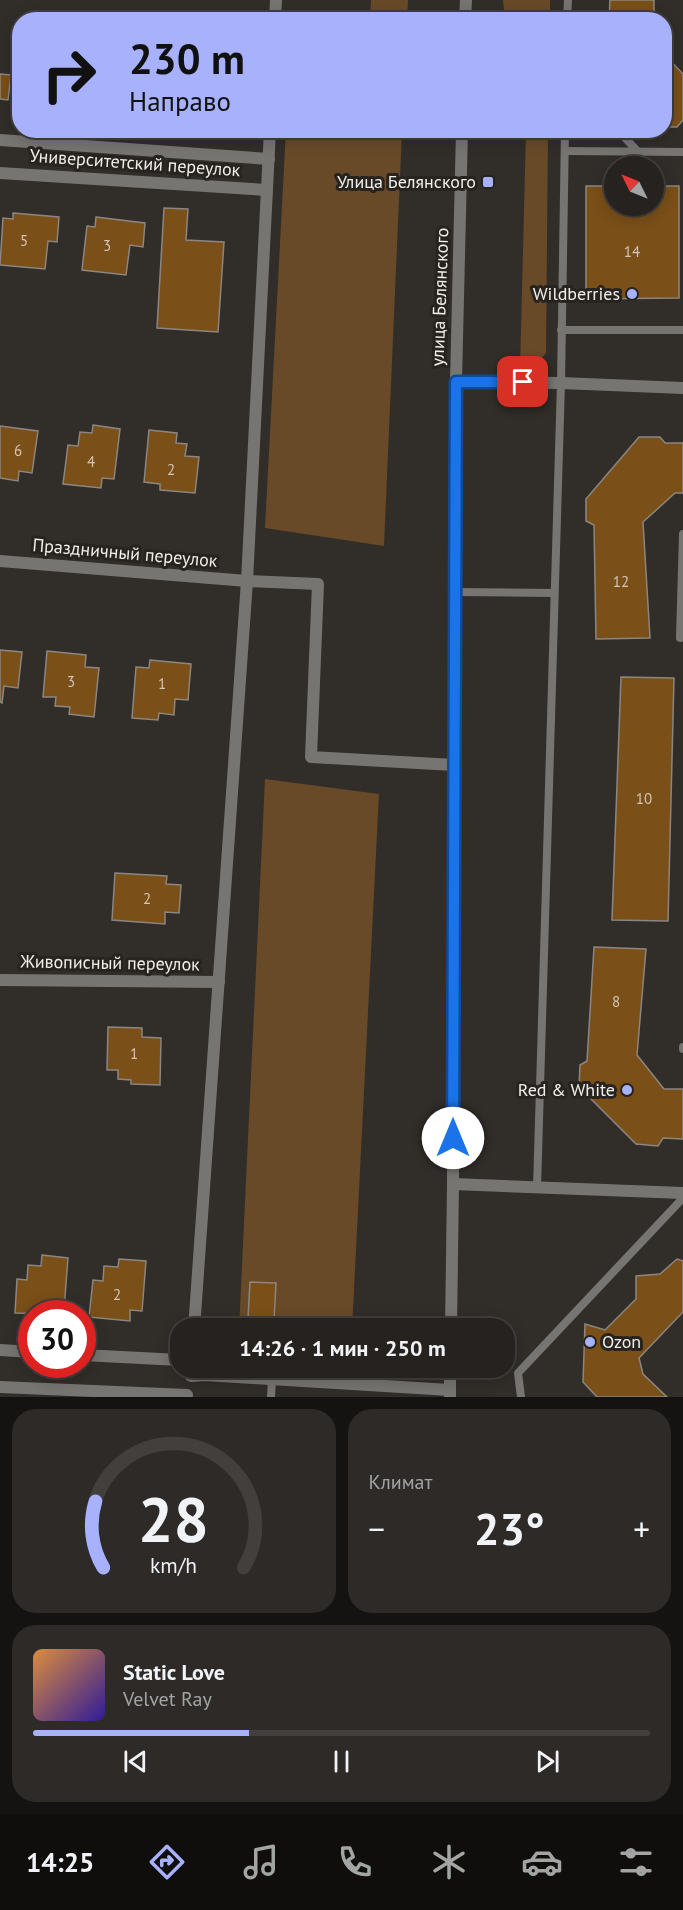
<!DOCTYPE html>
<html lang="ru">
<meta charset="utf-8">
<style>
:root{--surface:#25221f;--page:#2d2a28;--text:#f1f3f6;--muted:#a3a4a4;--line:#423f3d;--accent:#a7b1fc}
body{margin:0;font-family:"PT Sans",sans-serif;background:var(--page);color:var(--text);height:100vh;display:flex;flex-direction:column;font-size:22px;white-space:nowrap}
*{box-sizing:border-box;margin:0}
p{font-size:20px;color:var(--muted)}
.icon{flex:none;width:33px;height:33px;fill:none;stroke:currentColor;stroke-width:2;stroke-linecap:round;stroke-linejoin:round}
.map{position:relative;height:1397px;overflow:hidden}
.drawer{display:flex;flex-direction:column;gap:12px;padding:12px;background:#141311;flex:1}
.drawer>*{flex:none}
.top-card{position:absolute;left:12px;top:12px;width:660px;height:126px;border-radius:24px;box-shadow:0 3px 15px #0003,0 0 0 2px var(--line);background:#a7b1fc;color:#111;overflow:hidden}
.needle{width:39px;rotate:313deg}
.buttons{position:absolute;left:604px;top:156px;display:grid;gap:12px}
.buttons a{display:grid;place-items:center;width:60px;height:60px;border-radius:50%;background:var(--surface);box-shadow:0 3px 15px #0003,0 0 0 2px var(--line);font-size:30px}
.speed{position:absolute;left:18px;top:1300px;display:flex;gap:12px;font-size:30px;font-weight:700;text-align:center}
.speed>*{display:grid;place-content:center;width:78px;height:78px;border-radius:50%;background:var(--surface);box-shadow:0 3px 15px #0003,0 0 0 2px var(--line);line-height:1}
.speed .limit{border:9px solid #d22;background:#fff;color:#111}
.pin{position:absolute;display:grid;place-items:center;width:51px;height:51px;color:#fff;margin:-26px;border-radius:12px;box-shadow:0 3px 9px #0006}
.me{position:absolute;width:66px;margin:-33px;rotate:0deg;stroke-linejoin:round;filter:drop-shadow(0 0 4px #0008)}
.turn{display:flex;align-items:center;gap:21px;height:126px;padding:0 18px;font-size:27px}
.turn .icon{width:78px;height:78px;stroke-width:2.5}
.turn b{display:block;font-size:42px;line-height:51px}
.big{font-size:45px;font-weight:600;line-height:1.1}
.drawer .tile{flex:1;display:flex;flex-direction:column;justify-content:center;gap:9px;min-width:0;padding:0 21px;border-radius:24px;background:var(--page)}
.drawer .dial{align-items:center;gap:0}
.dial svg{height:156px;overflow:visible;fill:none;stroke:var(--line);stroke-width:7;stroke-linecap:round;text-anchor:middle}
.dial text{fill:var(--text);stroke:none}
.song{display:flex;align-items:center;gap:18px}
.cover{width:72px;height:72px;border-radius:9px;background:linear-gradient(135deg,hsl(30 70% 55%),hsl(250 70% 35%))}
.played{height:6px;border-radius:3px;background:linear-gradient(90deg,var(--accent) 35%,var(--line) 35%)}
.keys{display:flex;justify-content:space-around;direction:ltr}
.heat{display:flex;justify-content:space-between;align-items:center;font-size:33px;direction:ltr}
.drawer .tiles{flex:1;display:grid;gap:12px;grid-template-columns:1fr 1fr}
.tile:last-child{grid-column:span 2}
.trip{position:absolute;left:170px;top:1318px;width:345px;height:60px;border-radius:24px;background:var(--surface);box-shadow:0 3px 15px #0003,0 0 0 2px var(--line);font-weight:600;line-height:60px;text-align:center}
.tab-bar{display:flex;height:96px;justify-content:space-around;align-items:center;background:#0f0e0c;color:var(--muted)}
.tab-bar .icon{width:42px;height:42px}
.tab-bar .active{color:var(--accent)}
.tab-bar b{font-size:27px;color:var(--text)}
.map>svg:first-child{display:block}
.green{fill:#684a29}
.building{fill:#7a4f18;stroke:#8b8681;stroke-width:1.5}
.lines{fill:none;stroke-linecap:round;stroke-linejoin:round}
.lane{stroke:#777572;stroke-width:8}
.street{stroke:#777572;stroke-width:12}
.route-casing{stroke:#114b97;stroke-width:15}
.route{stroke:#1a73e8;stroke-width:10}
.poi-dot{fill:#a7b1fc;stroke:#27231f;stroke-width:2}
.labels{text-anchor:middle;stroke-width:6;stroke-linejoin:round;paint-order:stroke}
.number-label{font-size:15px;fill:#d3c6b6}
.street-label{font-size:18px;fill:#f1eeeb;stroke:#27231f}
.poi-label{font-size:18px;fill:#f1eeeb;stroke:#27231f;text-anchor:end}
</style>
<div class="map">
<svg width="683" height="1397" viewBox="0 0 683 1397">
<rect width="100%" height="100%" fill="#312d29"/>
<g class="green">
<path d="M371,0H408L407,19H370Z"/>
<path d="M503,0H550V19H505Z"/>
<path d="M286,130L402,131L384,546L265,528Z"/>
<path d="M526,131H548L546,353L533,369H520Z"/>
<path d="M265,779L379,794L352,1329H239Z"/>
</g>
<g class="building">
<path d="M610,0H654V20H609Z"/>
<path d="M664,54L683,74V120L677,127H664Z"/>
<path d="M0,74L11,75L8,100L0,99Z"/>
<path d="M586,186H615V206H654V186H679V298L586,299Z"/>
<path d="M164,208L188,209L186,240L224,242L218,332L157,328Z"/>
<path d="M13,213L59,217L57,242L48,241L45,269L0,265L3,218L13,219Z"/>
<path d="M96,217L145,223L143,247L130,245L126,275L82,270L87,226L95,227Z"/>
<path d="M93,425L120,429L114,479L102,478L101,488L63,484L68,445L78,446L80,432L92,433Z"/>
<path d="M0,426L38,431L32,473L19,471L18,481L0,478Z"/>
<path d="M149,430L177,433L176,443L187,444L185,456L199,457L195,493L160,490V484L144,482Z"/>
<path d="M639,437H660L665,443H683V493H675L643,522L650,638L596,639L594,525L586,521V499Z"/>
<path d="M0,650L22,652L18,688L4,686L2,703L0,702Z"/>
<path d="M47,651L86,655L85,667L99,668L94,717L69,714L70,707L55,706L56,697H43Z"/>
<path d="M150,660L191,664L188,700L175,699L174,715L159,713L158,720L132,718L136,667L149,668Z"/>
<path d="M621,677L674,678L668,921L612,920Z"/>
<path d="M115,873L167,876L166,884L181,885L179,913L165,912V924L112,920Z"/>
<path d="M594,947L646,949L637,1055L664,1089H683V1139L663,1138L658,1146L636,1144L579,1087L580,1065L587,1061Z"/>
<path d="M108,1027L142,1028V1037L161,1038L160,1085L131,1084V1080L118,1079V1070H107Z"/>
<path d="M42,1255L68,1258L64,1310L51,1309L50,1314L15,1313L17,1279L27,1280L28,1265L41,1266Z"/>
<path d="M119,1259L146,1261L142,1311L130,1310V1321L89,1317L93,1280L103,1281L104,1266L118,1267Z"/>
<path d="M677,1259L683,1261V1312L639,1358L643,1374L667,1397H597L583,1382L585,1324L605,1330L636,1299V1276L660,1274Z"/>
<path d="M250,1282L276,1283L274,1320L248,1318Z"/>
</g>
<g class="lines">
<g class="lane">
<path d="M567,20L568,0"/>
<path d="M618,130L639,153"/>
<path d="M565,151L683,152"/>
<path d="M561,330H683"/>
<path d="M454,592L553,593"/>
<path d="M680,638L683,534"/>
<path d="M683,1047V1049"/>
<path d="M537,1188L561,383L565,130"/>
<path d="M271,1397L272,1379"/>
<path d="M521,1397L518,1373L683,1198"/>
</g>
<g class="street">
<path d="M275,20L276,0"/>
<path d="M465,20L466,0"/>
<path d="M0,140L269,159"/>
<path d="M0,173L267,190"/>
<path d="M456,382L561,383L683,388"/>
<path d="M0,561L247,581L318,584L311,757L454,765"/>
<path d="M0,980L219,982"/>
<path d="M453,1184L683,1193"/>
<path d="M194,1329L247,581L270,130"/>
<path d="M451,1329L453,1184L456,382L462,130"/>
<path d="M0,1350L32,1352"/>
<path d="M82,1355L180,1360"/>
<path d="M191,1376L205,1375L450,1390"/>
<path d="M0,1387L187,1395"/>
<path d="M450,1396V1368"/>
</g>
</g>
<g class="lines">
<g class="route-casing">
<path id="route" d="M453,1138L456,382H523"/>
</g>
<use href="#route" class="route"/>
</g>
<g class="poi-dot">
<rect x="482" y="176" width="12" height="12" rx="3"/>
<circle cx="632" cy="294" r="6"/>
<circle cx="627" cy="1090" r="6"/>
<circle cx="590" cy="1342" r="6"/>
</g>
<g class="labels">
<g class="number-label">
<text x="24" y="246">5</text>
<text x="107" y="251">3</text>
<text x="632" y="257">14</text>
<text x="18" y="456">6</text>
<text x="91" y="467">4</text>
<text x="171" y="475">2</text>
<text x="621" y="587">12</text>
<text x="71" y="687">3</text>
<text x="162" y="689">1</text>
<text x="644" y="804">10</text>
<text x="147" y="904">2</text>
<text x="616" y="1007">8</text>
<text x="134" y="1059">1</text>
<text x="117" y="1300">2</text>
</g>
<g class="street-label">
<text transform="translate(135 163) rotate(4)" y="6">Университетский переулок</text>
<text transform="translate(440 297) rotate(-88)" y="6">улица Белянского</text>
<text transform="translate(125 553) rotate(5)" y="6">Праздничный переулок</text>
<text transform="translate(110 963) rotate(1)" y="6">Живописный переулок</text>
</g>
<g class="poi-label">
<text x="476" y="188">Улица Белянского</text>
<text x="620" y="300">Wildberries</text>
<text x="615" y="1096">Red &amp; White</text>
<text x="602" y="1348" text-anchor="start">Ozon</text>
</g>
</g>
</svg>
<div class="buttons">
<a><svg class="needle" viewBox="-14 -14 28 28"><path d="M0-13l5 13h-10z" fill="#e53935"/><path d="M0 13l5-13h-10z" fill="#a3a4a4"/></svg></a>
</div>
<div class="speed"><div class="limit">30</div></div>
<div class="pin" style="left:523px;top:382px;background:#d93025"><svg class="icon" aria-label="arrive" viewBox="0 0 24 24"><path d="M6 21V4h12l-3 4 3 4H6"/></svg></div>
<svg class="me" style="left:453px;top:1138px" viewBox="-20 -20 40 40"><circle r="19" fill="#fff"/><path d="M0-13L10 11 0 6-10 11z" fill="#1a73e8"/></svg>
<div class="trip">14:26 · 1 мин · 250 m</div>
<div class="top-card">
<div class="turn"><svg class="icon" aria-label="right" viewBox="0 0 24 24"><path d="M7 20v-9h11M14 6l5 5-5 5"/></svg><div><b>230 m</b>Направо</div></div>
</div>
</div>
<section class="drawer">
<div class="tiles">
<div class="tile dial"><svg viewBox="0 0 100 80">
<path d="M14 69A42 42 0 1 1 86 69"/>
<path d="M14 69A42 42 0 0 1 10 35" stroke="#a7b1fc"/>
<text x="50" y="56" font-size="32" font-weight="700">28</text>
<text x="50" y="72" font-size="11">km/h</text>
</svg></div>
<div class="tile"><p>Климат</p>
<div class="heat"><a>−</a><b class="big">23°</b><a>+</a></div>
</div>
<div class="tile">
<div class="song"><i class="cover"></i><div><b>Static Love</b><p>Velvet Ray</p></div></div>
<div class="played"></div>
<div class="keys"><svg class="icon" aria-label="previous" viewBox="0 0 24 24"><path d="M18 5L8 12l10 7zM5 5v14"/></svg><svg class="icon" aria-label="pause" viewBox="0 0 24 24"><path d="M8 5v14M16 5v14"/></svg><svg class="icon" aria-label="next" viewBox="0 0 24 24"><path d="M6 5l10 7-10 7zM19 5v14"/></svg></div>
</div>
</div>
</section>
<nav class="tab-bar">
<b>14:25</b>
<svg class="icon active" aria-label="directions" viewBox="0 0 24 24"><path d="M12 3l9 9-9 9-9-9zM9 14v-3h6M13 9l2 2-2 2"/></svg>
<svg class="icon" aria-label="music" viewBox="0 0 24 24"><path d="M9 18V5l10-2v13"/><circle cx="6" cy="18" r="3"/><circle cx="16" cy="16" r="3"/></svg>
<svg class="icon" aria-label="phone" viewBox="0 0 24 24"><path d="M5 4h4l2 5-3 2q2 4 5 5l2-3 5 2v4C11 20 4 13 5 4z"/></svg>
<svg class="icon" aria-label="climate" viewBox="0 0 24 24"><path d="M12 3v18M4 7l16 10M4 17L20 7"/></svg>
<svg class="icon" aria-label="car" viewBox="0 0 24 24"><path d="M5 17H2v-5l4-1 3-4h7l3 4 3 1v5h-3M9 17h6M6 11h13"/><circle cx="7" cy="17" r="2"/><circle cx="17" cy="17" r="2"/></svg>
<svg class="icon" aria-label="filters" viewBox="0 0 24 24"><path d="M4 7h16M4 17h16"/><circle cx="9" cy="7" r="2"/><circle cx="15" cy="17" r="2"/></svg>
</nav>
